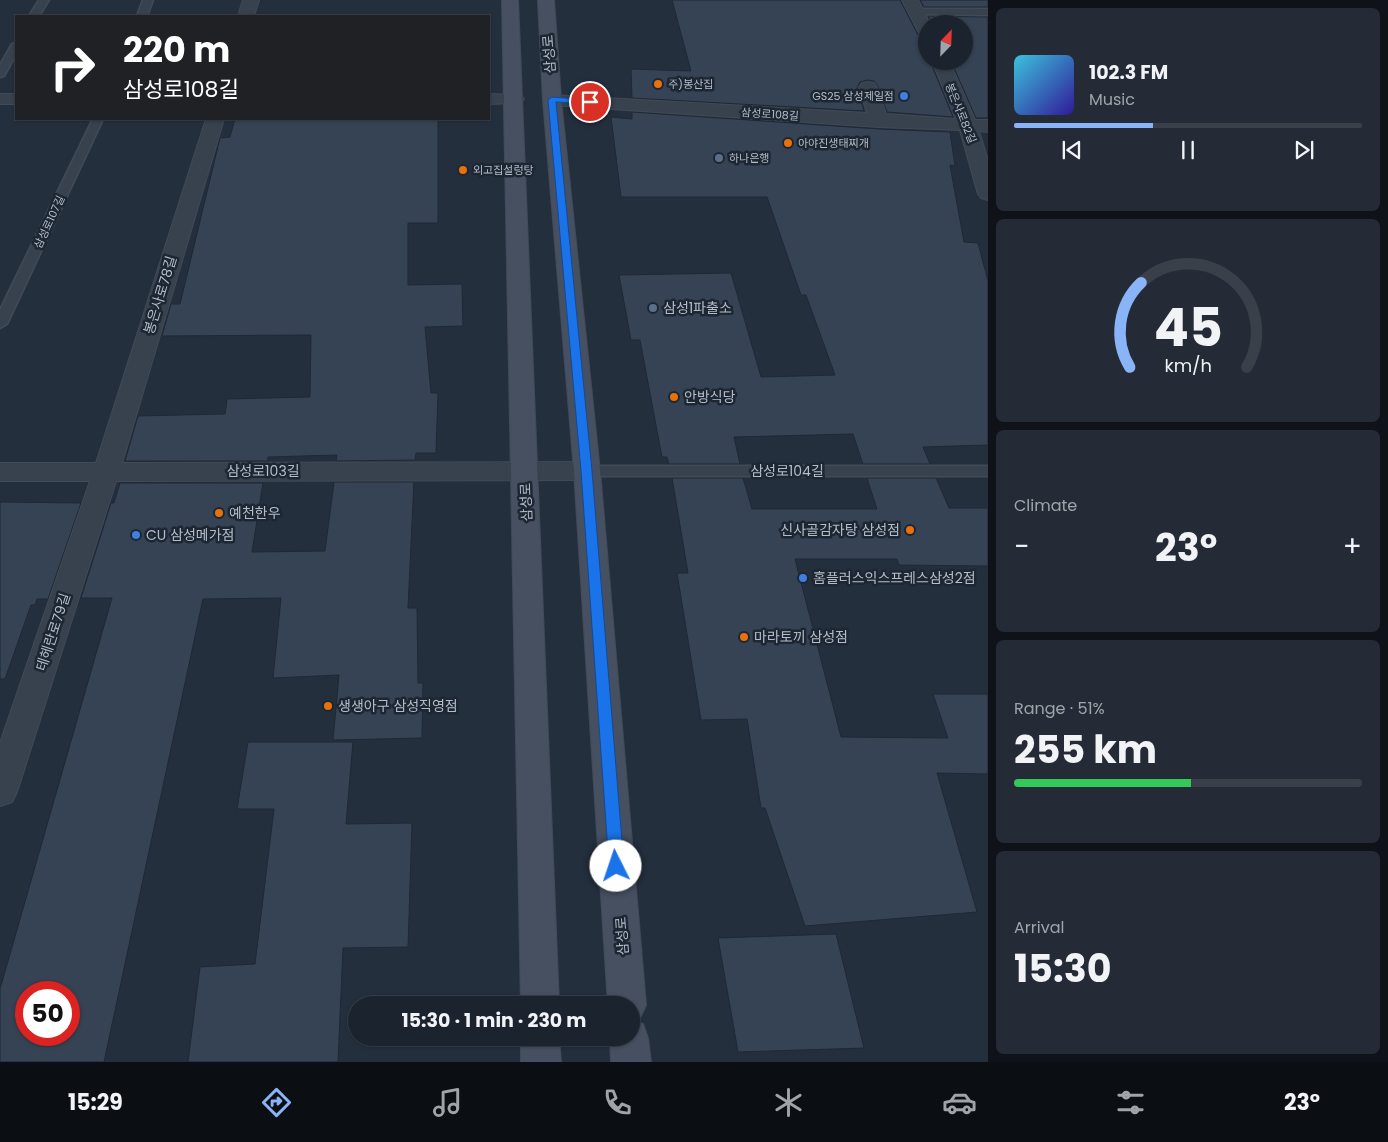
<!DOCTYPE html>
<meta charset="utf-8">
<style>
:root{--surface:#1b232e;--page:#242b36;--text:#f1f3f6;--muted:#a0a4aa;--line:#39404a;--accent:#8ab4f8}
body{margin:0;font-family:Poppins,"Noto Sans KR",sans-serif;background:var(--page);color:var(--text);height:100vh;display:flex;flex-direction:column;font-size:19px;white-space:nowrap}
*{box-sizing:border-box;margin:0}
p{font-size:16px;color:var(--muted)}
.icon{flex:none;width:28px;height:28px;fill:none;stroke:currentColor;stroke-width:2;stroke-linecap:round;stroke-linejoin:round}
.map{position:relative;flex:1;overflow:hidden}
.side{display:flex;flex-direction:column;gap:8px;padding:8px;background:#0f1319;width:400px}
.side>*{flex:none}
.top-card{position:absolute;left:15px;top:15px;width:475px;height:105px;border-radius:0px;box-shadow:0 1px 4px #0004,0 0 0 1px var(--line);background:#202124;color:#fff;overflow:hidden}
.needle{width:32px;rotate:23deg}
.controls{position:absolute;left:918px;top:15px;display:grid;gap:10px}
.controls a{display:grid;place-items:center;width:55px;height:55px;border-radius:50%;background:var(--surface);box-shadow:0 1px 4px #0004,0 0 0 1px var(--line);font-size:25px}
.speed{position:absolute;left:15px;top:981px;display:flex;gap:10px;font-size:25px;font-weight:700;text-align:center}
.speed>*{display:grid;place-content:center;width:65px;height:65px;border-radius:50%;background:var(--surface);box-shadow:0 1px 4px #0004,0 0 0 1px var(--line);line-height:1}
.speed .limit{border:8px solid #d22;background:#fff;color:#111}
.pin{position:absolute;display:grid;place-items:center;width:42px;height:42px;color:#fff;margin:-21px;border:2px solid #fff;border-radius:50%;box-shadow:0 1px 5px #0007}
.me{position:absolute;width:55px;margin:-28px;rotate:356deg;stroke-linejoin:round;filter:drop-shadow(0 0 4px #0008)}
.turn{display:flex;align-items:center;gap:18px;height:105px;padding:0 25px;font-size:22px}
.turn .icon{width:65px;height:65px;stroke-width:2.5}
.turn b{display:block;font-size:35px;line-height:42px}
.big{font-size:38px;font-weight:700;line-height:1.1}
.side .widget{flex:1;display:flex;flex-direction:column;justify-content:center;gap:8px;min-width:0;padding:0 18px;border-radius:8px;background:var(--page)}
.side .dial{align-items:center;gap:0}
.dial svg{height:130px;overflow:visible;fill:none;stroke:var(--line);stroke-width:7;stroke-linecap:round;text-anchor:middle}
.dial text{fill:var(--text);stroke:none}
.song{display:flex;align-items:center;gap:15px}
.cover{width:60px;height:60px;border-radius:8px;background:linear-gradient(135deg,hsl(190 70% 55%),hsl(250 70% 35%))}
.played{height:5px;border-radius:2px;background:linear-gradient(90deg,var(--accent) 40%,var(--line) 40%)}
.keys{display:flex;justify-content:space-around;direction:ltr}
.heat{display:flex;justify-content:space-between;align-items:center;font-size:28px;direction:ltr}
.charge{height:8px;border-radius:4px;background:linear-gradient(90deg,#34c759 51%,var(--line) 0)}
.trip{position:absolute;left:348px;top:996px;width:292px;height:50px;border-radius:25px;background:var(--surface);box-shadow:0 1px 4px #0004,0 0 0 1px var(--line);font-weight:700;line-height:50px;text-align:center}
.dock{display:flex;height:80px;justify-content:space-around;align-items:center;background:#0b0e12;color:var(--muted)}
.dock .icon{width:35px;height:35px}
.dock .active{color:var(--accent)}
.dock b{font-size:22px;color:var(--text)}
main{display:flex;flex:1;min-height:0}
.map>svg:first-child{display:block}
.building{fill:#364354;stroke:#1f2835;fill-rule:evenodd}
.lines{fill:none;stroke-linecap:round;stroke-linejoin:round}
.service-casing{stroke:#414a57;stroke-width:3}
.minor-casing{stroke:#414a57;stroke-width:2}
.secondary-casing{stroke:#414a57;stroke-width:2}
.service{fill:#38414e;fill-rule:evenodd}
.minor{fill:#38414e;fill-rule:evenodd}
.secondary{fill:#465061;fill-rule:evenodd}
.route{fill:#1a73e8;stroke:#114b97}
.food-dot{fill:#e8710a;stroke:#1d2633;stroke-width:2}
.shop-dot{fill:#3f7fe0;stroke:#1d2633;stroke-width:2}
.service-dot{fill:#5c6f8a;stroke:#1d2633;stroke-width:2}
.labels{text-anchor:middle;stroke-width:5;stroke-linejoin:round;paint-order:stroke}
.far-poi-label{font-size:11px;fill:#b4bcc9;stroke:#1d2633;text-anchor:start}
.far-street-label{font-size:11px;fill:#b4bcc9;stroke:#1d2633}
.street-label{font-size:14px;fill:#b4bcc9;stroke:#1d2633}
.poi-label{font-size:14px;fill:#b4bcc9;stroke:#1d2633;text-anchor:start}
</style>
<main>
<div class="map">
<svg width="988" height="1062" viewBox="0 0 988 1062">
<rect width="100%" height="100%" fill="#242f3e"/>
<g class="building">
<path d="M672,0H900L918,35L926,38V61H930L953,117L887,112L878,86L874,81L868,80L860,82L857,88L864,111L632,98L631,69L691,71Z"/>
<path d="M920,0H988V7H924Z"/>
<path d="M928,16L988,17V118H976L951,61H964V24H932Z"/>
<path d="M632,112L879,129L950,132L955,166L950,165L964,242L978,243L988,281V445L923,447L930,464H863L853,434L734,437L740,464H669L667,457H662L640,340H631L619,275L731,273L761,377L835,375L806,295H801L767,197H621L611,117L632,119Z"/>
<path d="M235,119H438V223H408V285L462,284L463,326L425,327L431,393H438L436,453H416L415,460L336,461L337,455L268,457L267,461H125L138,416L225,414L227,399L310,397L311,335L162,336L171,304H180L220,138L230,137Z"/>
<path d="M672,478H743L752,509H877L867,478H936L949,508H988V566L899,565L897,559H795L841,737L948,738L933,694H988V774L937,773L977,912L805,926L765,808H761L747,719L701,720L677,573H688Z"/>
<path d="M334,482H414L408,608H417L418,683H423L422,738L333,740L339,675L273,678L281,598L203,599L104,1062H0V989L112,598H81L111,503H114L120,483H263L252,552L325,551ZM26,992H69V1035H26Z"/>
<path d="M0,502L81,503L48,599H37L35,605H31L5,679H0Z"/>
<path d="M248,742H353L346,824L412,823L408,947L343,948L338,1062H188L200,967L255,964L274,809H237Z"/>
<path d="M836,934L864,1048L738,1052L718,938Z"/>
</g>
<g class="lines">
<g class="service-casing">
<g id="service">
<path d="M39,0H49L39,16H29Z"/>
<path d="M143,0H153L147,16H137Z"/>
<path d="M918,9H988V15L915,14V10Z"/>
<path d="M16,43V54L4,76L0,77V65L12,44Z"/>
<path d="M93,119H103L7,324L0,328V310Z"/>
<path d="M587,466H988V476H587L582,475L579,471L582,467Z"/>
</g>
</g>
<g class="minor-casing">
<g id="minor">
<path d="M243,0H259L254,16H238Z"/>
<path d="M902,0H918L930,24H926V36L920,34L918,31Z"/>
<path d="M932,61H949L975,120H988V132L979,131L988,161V200L981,198L978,194L960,130L879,127L552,105L546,104L543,100L546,96L552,95L867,113L859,87L862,83L868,82L874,83L877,87L886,114L956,119Z"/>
<rect x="0" y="94" width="16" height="10"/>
<path d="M489,94L521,95L524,99L521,103L489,104Z"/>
<path d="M206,119H224L122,463L587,462L596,465L600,471L596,477L587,480L116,481L17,792L12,802L0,806V743L90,481H0V463H96Z"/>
</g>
</g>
<g class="secondary-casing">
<g id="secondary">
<path d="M502,0H518L559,1005H521Z"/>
<path d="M538,0H554L561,100L600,471L646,1005L640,1018L634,1021L643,1024L648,1038L651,1062H611L610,1038H631V1005H608L574,471L543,100Z"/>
<path d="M521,1038H559L561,1062H521Z"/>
</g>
</g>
<use href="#service" class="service"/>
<use href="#minor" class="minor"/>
<use href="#secondary" class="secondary"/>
</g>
<path class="route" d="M552,97L590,100L594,102L590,104L556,102L592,471L624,866L621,871L616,873L611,871L609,866L581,471L548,100Z"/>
<g class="food-dot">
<circle cx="658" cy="84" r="5"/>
<circle cx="788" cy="143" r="5"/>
<circle cx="463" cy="170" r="5"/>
<circle cx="674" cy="397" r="5"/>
<circle cx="219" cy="513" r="5"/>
<circle cx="910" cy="530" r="5"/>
<circle cx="744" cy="637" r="5"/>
<circle cx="328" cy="706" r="5"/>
</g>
<g class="shop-dot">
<circle cx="904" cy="96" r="5"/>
<circle cx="136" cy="535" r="5"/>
<circle cx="803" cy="578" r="5"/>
</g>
<g class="service-dot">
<circle cx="719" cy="158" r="5"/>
<circle cx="653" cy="308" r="5"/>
</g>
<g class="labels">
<g class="far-poi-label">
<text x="668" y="88">주)봉산집</text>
<text x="894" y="100" text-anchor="end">GS25 삼성제일점</text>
<text x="798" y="147">아야진생태찌개</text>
<text x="729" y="162">하나은행</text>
<text x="473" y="174">외고집설렁탕</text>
</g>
<g class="far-street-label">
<text transform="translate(961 113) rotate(68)" y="4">봉은사로82길</text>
<text transform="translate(770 114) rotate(4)" y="4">삼성로108길</text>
<text transform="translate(49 222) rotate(-65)" y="4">삼성로107길</text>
</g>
<g class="street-label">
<text transform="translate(549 54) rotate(-94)" y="5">삼성로</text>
<text transform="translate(160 295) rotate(-73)" y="5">봉은사로78길</text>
<text x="263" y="476">삼성로103길</text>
<text x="787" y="476">삼성로104길</text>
<text transform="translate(526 502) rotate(-92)" y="5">삼성로</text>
<text transform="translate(53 632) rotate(-72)" y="5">테헤란로79길</text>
<text transform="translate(622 936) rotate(-94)" y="5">삼성로</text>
</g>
<g class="poi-label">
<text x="663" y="313">삼성1파출소</text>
<text x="684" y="402">안방식당</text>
<text x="229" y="518">예천한우</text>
<text x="900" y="535" text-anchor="end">신사골감자탕 삼성점</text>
<text x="146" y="540">CU 삼성메가점</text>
<text x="813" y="583">홈플러스익스프레스삼성2점</text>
<text x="754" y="642">마라토끼 삼성점</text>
<text x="338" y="711">생생아구 삼성직영점</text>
</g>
</g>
</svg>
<div class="controls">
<a><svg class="needle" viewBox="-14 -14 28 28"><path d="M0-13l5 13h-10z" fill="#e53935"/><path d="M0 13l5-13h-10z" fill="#a0a4aa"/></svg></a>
</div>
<div class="speed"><div class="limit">50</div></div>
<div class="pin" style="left:590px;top:102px;background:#d93025"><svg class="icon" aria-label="arrive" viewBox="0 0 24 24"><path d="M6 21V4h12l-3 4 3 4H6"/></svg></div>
<svg class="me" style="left:616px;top:866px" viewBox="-20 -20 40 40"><circle r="19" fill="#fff"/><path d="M0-13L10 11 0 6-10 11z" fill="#1a73e8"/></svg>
<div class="trip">15:30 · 1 min · 230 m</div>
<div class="top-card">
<div class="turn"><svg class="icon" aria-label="right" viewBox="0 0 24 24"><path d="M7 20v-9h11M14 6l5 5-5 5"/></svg><div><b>220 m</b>삼성로108길</div></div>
</div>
</div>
<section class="side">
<div class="widget">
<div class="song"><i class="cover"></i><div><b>102.3 FM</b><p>Music</p></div></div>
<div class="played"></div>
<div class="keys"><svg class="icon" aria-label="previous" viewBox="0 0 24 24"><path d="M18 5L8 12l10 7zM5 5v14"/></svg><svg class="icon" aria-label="pause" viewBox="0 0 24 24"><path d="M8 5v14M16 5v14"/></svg><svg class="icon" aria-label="next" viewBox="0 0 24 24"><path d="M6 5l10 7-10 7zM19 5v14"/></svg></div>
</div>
<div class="widget dial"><svg viewBox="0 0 100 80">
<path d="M14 69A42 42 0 1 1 86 69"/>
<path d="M14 69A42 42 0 0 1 21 17" stroke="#8ab4f8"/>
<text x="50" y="56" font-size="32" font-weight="700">45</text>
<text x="50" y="72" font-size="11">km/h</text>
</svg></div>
<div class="widget"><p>Climate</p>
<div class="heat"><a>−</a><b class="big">23°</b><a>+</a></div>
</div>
<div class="widget"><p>Range · 51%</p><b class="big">255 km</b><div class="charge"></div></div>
<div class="widget"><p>Arrival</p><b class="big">15:30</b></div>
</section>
</main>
<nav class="dock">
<b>15:29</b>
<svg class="icon active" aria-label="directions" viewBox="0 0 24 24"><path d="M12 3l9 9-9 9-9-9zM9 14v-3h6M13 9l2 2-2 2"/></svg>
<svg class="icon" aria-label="music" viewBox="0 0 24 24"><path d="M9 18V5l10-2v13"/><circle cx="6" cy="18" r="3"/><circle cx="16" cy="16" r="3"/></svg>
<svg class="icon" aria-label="phone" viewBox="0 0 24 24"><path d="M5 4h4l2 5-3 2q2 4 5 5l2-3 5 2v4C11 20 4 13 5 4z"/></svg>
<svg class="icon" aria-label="climate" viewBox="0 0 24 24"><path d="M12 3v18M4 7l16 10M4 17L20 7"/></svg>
<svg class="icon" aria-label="car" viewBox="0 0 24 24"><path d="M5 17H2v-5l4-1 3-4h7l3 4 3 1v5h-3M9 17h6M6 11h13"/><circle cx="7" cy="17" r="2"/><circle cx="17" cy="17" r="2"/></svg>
<svg class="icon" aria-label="filters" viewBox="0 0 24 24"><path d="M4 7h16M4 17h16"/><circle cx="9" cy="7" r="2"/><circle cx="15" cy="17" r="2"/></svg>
<b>23°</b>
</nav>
